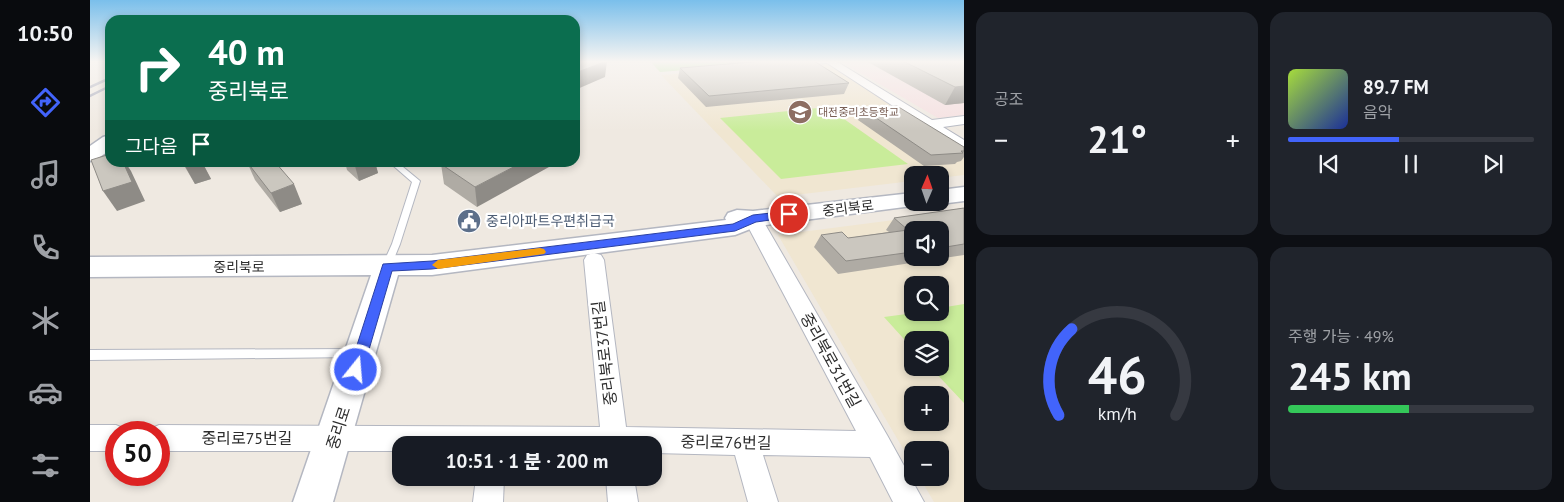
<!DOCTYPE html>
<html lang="ko">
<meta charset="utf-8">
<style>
:root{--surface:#171b24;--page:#20242c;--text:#f1f3f6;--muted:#9ea1a6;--line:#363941;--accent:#4264fb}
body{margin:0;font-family:"PT Sans","Noto Sans KR",sans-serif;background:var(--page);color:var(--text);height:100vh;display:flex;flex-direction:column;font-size:19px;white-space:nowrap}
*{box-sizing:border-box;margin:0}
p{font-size:16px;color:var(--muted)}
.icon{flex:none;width:28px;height:28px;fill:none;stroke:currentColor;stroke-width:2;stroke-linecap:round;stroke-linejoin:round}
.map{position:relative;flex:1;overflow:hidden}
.side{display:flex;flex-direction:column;gap:12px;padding:12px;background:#0d0f14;width:600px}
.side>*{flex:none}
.banner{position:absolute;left:15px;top:15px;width:475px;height:152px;border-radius:15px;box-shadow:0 2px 8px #0003;background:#0b6e4f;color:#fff;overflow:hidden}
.needle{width:32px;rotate:2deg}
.fabs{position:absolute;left:814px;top:166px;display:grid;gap:10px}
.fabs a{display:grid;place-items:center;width:45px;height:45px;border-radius:10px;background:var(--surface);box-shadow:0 2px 8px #0003;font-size:25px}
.speed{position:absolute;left:15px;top:421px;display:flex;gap:10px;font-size:25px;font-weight:700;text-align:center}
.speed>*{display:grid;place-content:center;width:65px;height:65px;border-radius:50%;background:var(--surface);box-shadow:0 2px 8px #0003;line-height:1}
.speed .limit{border:8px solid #d22;background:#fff;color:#111}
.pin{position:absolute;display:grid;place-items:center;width:42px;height:42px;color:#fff;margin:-21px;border:2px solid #fff;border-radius:50%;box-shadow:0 1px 5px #0007}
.me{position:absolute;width:55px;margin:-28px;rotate:17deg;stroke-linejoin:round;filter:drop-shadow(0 0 4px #0008)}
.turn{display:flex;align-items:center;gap:18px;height:105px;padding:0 20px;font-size:22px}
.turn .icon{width:65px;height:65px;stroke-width:2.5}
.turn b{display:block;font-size:35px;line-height:42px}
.then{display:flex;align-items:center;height:48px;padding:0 20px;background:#0003;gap:10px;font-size:19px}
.big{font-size:38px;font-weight:800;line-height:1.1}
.side .tile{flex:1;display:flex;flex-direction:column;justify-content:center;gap:8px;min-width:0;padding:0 18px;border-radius:15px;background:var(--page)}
.side .dial{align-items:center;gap:0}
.dial svg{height:130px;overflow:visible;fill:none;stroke:var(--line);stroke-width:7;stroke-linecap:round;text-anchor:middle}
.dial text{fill:var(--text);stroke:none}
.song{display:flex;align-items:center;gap:15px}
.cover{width:60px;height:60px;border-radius:8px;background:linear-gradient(135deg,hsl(80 70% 55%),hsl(230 70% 35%))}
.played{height:5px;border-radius:2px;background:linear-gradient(90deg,var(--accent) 45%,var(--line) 45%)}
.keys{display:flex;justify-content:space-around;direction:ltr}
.heat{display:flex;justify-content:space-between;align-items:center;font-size:28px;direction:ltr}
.charge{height:8px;border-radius:4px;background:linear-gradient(90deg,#34c759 49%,var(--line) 0)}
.side .tiles{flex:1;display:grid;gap:12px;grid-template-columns:repeat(2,1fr)}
.trip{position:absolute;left:302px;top:436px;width:270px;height:50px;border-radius:15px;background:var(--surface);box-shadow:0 2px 8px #0003;font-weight:800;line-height:50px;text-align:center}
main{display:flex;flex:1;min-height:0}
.menu{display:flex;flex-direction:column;width:90px;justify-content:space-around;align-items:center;background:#090b0e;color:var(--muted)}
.menu .icon{width:35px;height:35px}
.menu .active{color:var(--accent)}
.menu b{font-size:22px;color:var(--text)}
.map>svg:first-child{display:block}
.education{fill:#f0e6d1;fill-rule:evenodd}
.medical{fill:#f5dfe0}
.green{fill:#b6e59e}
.pitch{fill:#c9ec9a}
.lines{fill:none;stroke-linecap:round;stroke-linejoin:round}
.lane-casing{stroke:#b4b7c1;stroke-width:2}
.street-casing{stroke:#b4b7c1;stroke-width:2}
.secondary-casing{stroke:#b4b7c1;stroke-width:3}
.lane{fill:#fff;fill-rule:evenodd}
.street{fill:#fff;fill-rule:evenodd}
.secondary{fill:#fff;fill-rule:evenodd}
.rail{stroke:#a3a6b8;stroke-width:2.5}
.wall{fill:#afaba4;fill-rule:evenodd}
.shaded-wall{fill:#8e8b86}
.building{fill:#cbc7bf;stroke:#8e8b86}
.route{fill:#4264fb;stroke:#2b41a3}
.slow{fill:#f59e0b}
.labels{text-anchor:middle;stroke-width:4.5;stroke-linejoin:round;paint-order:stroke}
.far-education-label{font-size:11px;fill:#785e54;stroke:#fff;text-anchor:start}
.street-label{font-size:14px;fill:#2e2e2e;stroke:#fff}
.service-label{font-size:14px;fill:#4e5e75;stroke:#fff;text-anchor:start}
.near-street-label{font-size:16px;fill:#2e2e2e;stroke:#fff}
</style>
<main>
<nav class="menu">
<b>10:50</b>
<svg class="icon active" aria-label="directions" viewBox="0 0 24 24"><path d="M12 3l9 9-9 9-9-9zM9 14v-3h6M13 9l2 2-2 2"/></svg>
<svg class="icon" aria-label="music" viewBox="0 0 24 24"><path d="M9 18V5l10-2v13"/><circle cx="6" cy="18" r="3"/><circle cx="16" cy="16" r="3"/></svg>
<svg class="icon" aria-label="phone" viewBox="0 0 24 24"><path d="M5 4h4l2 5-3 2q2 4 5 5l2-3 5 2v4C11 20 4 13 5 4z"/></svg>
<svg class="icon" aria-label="climate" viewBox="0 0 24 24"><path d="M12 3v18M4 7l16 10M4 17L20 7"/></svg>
<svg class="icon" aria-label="car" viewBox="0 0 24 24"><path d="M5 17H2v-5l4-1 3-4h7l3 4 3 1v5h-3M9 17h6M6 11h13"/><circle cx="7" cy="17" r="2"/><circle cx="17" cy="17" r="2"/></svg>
<svg class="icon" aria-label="filters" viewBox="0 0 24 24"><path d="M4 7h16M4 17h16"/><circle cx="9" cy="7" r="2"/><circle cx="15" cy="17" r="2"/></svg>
</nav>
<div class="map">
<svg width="874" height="502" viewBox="0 0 874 502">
<rect width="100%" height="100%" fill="#efe9e1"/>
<g class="education">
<path d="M734,62L874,150V175L850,178V175H822V181L688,197L571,75Z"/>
<path d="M874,211V502H844L830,478H850V450H822V464L688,235ZM822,230H850V258H822ZM822,285H850V312H822ZM822,340H850V368H822ZM822,395H850V422H822Z"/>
</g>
<path class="medical" d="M750,61H874V115L848,118Z"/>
<path class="green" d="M560,61H710L570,72Z"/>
<g class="pitch">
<path d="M737,107L818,164L691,179L630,118Z"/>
<path d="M874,304V403L841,368H850V340H822V348L794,317L824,313L850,312V308Z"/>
</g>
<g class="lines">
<g class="lane-casing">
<g id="lane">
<path d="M721,61H739L736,63L713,65L710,63Z"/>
<path d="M299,162H307L330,181L310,244L301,266L298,267L293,264L302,244L322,182Z"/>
<path d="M265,349L269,350L270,353L269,356L265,357L0,360V350Z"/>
</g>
</g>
<g class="street-casing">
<g id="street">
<path d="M734,61H746L842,120L874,116V124L853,127L874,140V150L869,149Z"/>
<path d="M663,213L669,215L672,219L797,435L834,502H803L780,457L673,455L688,502H658L645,455L564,453V445H311V451H69V432H58L60,429L69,425L510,427L494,260L497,255L504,253L511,255L514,260L536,427L766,431L654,219L657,215Z"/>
<path d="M0,425H26L35,429L37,432H26V451H0Z"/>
<path d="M386,478H414L413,502H383Z"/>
<path d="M516,478H544L548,502H518Z"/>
</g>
</g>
<g class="secondary-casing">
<g id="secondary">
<path d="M20,135V150L7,159L0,161V146L13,137Z"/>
<path d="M874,187V201L850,204L844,202H850V190Z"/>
<path d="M822,193V202H832L830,205L668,226L645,235L342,275H308L243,502H203L281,275L0,277V257L342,255L636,220L635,218L638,213L647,210L663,211Z"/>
</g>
</g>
<use href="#lane" class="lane"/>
<use href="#street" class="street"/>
<use href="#secondary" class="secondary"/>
<g class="rail">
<path d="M0,87L20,78"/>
<path d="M0,96L20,86"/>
</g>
</g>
<g class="wall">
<path d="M636,61H724L759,83L754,94L616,107L588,78L590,68L639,64Z"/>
<path d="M779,61H874V103L855,105L778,62Z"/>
<path d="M773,109L874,147V157L871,161L867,162L865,164L834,166L768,120Z"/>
<path d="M92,162H112L121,179L105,184Z"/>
<path d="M157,162L212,204L190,212L165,180Z"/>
<path d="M255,162H285L288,173L269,181L257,170Z"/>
<path d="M386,162L387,207L354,184L351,164H383Z"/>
<path d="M874,208V255L748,274L724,247L731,235L758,238L799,232L796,230L804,218ZM822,230H850V258H822Z"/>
</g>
<g class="shaded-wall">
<path d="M517,61L515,77L485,90V73Z"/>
<path d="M874,86V103L855,105L865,87Z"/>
<path d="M33,162H35L41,171L55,201L27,211L13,191Z"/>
<path d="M101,162H112L121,179L105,184L94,164Z"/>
<path d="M264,162H285L288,173L269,181Z"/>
<path d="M433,162H468L387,207L385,187Z"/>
<path d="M204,184L212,204L190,212L181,193Z"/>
</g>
<g class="building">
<path d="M485,61H517L485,73Z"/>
<path d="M674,61H724L759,83L619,96L590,68Z"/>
<path d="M813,61H874V86L865,87Z"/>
<path d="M807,106L874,147V151H871L873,153L841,155L773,109Z"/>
<path d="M20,154V162H33L42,182L13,191L1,160Z"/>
<path d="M157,162H185L204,184L181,193Z"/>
<path d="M355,162H381L383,164L386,162H433L385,187L351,164Z"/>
<path d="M874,208V244L850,248V230H822V252L756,261L731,235L752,232L758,238L818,230L804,218Z"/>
</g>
<linearGradient id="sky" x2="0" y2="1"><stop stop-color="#7abfeb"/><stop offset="0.47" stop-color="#f8f5f2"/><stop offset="1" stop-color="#f8f5f2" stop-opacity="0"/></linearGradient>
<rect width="874" height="131" fill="url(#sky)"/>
<path class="route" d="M699,211L702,212L704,214L702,217L666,222L645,231L342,269L302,271L273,370L271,374L266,376L261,374L259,370L293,264L342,261L643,224L663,215Z"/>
<path class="slow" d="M450,248L454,249L456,252L454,254L348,269L342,265L348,260Z"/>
<defs>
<g id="school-disc" transform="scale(1.25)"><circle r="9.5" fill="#8d6e63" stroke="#fff"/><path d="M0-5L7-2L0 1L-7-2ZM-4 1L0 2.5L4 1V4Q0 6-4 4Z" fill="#fff"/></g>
<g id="civic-disc" transform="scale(1.25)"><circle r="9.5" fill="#5c6f8a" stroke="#fff"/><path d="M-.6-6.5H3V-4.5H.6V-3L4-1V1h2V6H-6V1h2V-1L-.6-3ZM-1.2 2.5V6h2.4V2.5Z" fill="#fff"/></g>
</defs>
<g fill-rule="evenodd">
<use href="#school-disc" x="710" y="112"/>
<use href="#civic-disc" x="379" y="221"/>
</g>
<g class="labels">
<g class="far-education-label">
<text x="728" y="116">대전중리초등학교</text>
</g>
<g class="street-label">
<text transform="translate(758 208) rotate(-7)" y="5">중리북로</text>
<text x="149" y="272">중리북로</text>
</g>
<g class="service-label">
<text x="396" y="226">중리아파트우편취급국</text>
</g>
<g class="near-street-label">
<text transform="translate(514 353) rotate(-97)" y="6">중리북로37번길</text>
<text transform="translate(741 360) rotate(61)" y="6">중리북로31번길</text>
<text transform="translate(248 428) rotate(-72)" y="6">중리로</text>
<text x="157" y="444">중리로75번길</text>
<text transform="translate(636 442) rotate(1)" y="6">중리로76번길</text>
</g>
</g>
</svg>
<div class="fabs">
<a><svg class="needle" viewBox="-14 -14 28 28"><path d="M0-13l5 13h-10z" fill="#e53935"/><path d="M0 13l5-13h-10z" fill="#9ea1a6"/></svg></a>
<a><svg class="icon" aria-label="sound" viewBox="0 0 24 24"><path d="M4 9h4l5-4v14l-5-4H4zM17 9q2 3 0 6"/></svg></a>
<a><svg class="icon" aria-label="search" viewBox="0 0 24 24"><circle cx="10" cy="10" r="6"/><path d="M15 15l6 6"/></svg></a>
<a><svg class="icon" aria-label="layers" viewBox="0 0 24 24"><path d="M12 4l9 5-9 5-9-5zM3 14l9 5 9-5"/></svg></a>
<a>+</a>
<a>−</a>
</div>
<div class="speed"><div class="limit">50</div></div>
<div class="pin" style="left:699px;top:214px;background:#d93025"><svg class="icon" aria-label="arrive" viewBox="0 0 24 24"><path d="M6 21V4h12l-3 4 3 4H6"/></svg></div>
<svg class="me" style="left:266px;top:370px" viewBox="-20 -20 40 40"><circle r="17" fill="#4264fb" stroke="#fff" stroke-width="3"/><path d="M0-11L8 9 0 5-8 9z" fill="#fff"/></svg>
<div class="trip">10:51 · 1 분 · 200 m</div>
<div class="banner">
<div class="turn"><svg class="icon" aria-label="right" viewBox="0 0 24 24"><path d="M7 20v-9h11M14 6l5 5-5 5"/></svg><div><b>40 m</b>중리북로</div></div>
<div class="then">그다음<svg class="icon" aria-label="arrive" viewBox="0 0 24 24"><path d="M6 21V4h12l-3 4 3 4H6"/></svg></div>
</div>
</div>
<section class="side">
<div class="tiles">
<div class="tile"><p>공조</p>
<div class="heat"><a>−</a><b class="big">21°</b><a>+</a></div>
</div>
<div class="tile">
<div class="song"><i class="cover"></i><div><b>89.7 FM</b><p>음악</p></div></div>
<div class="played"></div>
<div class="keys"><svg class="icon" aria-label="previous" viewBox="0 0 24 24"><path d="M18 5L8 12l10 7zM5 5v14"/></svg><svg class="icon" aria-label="pause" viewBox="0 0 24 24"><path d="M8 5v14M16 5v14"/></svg><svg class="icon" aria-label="next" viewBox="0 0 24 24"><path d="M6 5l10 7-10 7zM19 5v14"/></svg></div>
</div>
<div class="tile dial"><svg viewBox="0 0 100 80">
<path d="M14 69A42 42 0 1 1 86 69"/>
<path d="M14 69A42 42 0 0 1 22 16" stroke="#4264fb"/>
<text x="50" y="56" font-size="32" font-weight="700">46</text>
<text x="50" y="72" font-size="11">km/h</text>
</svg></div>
<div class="tile"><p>주행 가능 · 49%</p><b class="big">245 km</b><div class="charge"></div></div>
</div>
</section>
</main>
